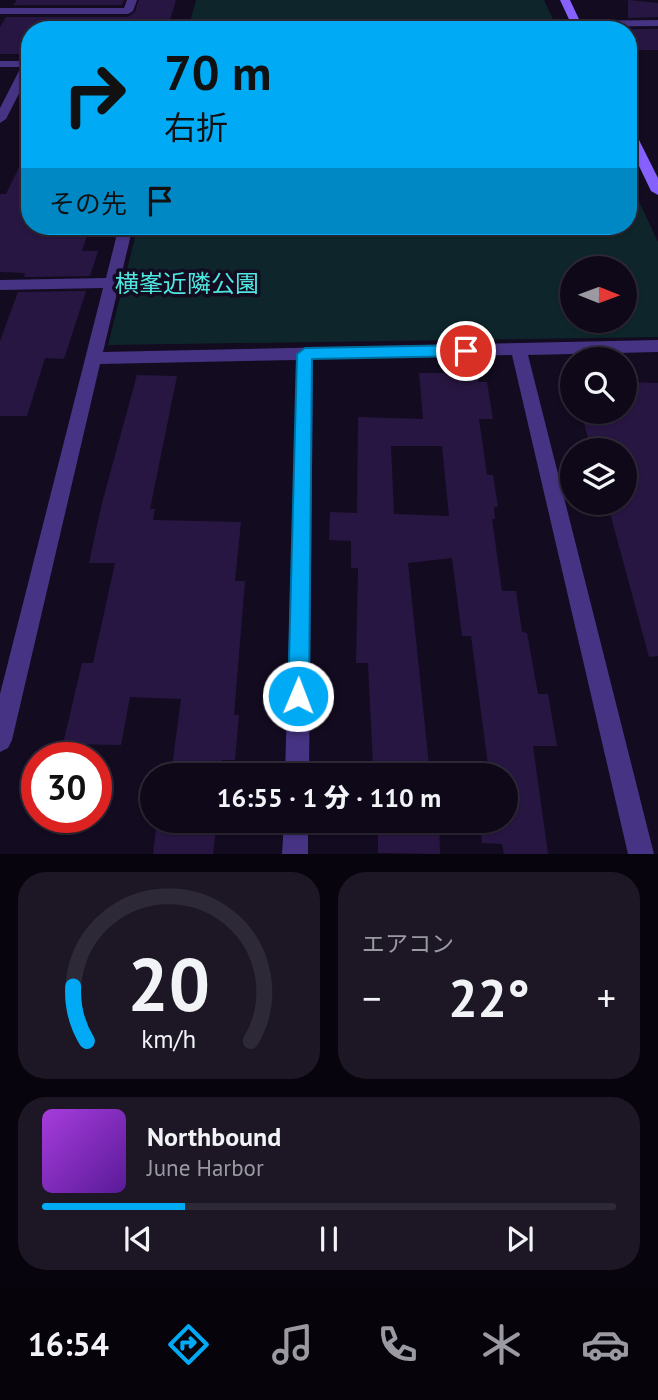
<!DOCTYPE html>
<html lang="ja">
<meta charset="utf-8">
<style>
:root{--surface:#0e0818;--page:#1c1625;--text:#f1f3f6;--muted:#9b9aa2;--line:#2e2937;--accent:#00aaf5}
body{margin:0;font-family:"PT Sans","Noto Sans JP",sans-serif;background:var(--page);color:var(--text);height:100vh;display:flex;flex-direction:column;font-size:26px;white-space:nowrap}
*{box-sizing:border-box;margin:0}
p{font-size:23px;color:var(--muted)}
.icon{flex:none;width:38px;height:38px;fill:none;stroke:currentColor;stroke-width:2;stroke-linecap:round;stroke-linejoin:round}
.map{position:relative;height:854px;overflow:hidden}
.panel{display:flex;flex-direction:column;gap:18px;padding:18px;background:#08040d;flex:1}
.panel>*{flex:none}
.top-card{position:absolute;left:21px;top:21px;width:616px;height:214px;border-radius:28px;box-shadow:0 2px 5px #0004,0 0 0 2px var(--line);background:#00aaf5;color:#111;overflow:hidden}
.needle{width:46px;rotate:91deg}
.tools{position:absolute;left:560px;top:256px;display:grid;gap:14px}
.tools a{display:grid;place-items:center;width:77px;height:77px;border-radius:50%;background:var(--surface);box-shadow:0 2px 5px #0004,0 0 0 2px var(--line);font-size:35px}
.speed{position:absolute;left:21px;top:742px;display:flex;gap:14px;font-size:35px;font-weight:700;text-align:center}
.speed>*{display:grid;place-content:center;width:91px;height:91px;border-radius:50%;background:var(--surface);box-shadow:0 2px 5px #0004,0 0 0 2px var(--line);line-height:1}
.speed .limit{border:10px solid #d22;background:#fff;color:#111}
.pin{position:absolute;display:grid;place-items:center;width:60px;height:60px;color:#fff;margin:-30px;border:4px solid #fff;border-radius:50%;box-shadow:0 2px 7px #0007}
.me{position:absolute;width:77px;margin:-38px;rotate:1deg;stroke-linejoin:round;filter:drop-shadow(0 0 5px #0008)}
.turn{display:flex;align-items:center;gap:24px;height:147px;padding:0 28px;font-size:32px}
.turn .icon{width:91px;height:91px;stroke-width:2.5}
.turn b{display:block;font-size:49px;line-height:60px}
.then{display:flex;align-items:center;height:66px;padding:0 28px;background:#0003;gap:14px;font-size:26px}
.big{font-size:52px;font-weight:800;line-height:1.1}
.panel .widget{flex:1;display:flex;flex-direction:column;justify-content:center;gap:10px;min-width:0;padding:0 24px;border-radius:28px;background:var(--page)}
.panel .dial{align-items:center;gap:0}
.dial svg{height:182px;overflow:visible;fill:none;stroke:var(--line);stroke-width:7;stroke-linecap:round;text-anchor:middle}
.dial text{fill:var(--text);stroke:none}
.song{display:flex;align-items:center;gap:21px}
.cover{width:84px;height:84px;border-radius:10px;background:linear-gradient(135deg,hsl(280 70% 55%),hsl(270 70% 35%))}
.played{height:7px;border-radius:4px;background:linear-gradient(90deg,var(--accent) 25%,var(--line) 25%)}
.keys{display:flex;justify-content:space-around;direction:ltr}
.heat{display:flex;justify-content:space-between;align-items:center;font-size:38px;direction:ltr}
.panel .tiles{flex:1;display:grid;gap:18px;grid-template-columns:1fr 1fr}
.widget:last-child{grid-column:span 2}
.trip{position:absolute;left:140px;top:763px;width:378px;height:70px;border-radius:35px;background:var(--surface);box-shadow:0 2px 5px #0004,0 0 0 2px var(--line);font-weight:800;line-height:70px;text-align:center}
.menu{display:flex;height:112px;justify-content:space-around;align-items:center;background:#06030a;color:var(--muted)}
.menu .icon{width:49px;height:49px}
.menu .active{color:var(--accent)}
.menu b{font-size:32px;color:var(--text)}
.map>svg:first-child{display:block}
.green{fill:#0e262b;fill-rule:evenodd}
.building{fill:#281642;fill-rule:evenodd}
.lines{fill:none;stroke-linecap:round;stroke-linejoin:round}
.street{fill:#463383;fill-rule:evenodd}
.secondary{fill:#8661ff;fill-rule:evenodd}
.route{fill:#00aaf5;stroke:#006e9f;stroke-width:2}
.labels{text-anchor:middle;stroke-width:7;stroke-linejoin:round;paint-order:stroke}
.park-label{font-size:24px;fill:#4ee7e0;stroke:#130b20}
</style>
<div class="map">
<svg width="658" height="854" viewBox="0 0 658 854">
<rect width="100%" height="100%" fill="#130b20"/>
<g class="green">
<path d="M196,0H544L558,30H188Z"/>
<path d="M628,178L658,242V337L108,345L138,226H628ZM572,268H625V320H572Z"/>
</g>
<g class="building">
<path d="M17,0H124L122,5H13Z"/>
<path d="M139,0H176L167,30H30V54H0V27L6,17H128L135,12Z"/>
<path d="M628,0L658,3V17L628,18Z"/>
<rect x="628" y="29" width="30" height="21"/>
<path d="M30,145V226H90L82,251H98L90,276L24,277L25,273L0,272V194H6Z"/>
<path d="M86,291L64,359L45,358L27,416H0V341L18,292Z"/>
<path d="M419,373H478L479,382H487L493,419H479L487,475H493L498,507H494L495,519H492L502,591H516L522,632L527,633L538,694H548L557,746H533L548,854H504L502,844L482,843L480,821H506V775H475V772L489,773L471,636H462L452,558L408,563L429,765L373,766L368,663H356L358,568H351V541L329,540L330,512L357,513L358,417L423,419ZM391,446H442L449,516L394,514Z"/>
<path d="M137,375L177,376L150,509H155L153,520L241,522L235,581H245L234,715H239L235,760H222L221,775H171L181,699L130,697L121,745L63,744L82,663H93L115,563H89L102,503Z"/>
<path d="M625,382L658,383V656L649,657L607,502H625V450H591L581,411H625Z"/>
<path d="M157,821H217L213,854H153Z"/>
<path d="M378,821H439L440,854L378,853Z"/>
</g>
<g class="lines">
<g class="street">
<path d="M127,0H137L133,11L128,14H0V8H124Z"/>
<path d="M658,20V26L576,27L571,24L576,21Z"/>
<path d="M30,58V72L6,119L0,123V108L21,67H0V61H25Z"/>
<path d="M119,226H133L103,352L658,340V352L528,355L654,854H628L512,355L313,359L309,775H285L297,360L100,364L12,740L8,748L0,752V694L103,288L0,290V280L106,278Z"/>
<path d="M284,821H308V854H282Z"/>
</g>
<g class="secondary">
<path d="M560,0H570L584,30H574Z"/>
<path d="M628,126L634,130L658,178V195L651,191L628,143Z"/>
</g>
</g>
<path class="route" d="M466,345L473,351L466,356L312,359L309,696L306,703L298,706L291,703L288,696L297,354L305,348Z"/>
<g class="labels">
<g class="park-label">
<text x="187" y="292">横峯近隣公園</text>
</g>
</g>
</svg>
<div class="tools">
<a><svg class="needle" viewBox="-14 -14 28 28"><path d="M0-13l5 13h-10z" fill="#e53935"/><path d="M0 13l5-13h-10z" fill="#9b9aa2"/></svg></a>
<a><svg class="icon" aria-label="search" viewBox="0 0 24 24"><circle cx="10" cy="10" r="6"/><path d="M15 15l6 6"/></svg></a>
<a><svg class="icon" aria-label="layers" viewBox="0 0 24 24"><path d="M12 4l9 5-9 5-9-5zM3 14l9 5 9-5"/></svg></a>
</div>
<div class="speed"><div class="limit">30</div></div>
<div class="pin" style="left:466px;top:351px;background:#d93025"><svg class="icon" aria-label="arrive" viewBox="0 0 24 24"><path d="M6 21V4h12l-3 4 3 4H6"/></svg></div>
<svg class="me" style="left:298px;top:696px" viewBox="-20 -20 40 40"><circle r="17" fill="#00aaf5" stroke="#fff" stroke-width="3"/><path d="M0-11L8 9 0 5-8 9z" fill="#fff"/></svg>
<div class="trip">16:55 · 1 分 · 110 m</div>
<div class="top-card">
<div class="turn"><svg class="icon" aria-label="right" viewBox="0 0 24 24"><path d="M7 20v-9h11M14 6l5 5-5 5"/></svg><div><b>70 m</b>右折</div></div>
<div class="then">その先<svg class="icon" aria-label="arrive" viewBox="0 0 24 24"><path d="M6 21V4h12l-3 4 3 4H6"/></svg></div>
</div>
</div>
<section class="panel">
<div class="tiles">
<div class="widget dial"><svg viewBox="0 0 100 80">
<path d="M14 69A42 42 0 1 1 86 69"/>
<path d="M14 69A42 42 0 0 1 8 45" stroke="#00aaf5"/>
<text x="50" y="56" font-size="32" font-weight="700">20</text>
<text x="50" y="72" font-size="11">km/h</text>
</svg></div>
<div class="widget"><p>エアコン</p>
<div class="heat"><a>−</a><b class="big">22°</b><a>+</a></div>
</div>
<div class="widget">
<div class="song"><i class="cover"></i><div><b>Northbound</b><p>June Harbor</p></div></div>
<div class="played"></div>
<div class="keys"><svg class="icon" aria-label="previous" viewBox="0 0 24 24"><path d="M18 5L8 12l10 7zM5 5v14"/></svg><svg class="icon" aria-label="pause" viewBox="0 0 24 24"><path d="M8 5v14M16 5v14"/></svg><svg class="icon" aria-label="next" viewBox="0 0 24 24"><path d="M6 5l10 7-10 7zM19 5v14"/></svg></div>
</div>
</div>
</section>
<nav class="menu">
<b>16:54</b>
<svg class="icon active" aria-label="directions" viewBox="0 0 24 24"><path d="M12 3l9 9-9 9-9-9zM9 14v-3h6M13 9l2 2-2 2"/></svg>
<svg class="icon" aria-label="music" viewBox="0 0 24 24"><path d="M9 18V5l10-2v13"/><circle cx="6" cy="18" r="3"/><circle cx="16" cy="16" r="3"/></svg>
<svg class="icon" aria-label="phone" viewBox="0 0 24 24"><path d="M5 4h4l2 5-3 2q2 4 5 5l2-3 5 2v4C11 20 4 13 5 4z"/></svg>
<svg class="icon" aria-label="climate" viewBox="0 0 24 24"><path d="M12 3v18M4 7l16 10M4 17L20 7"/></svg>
<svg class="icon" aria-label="car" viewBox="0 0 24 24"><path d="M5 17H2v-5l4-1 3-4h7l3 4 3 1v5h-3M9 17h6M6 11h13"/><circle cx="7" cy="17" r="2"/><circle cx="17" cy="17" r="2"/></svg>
</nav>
